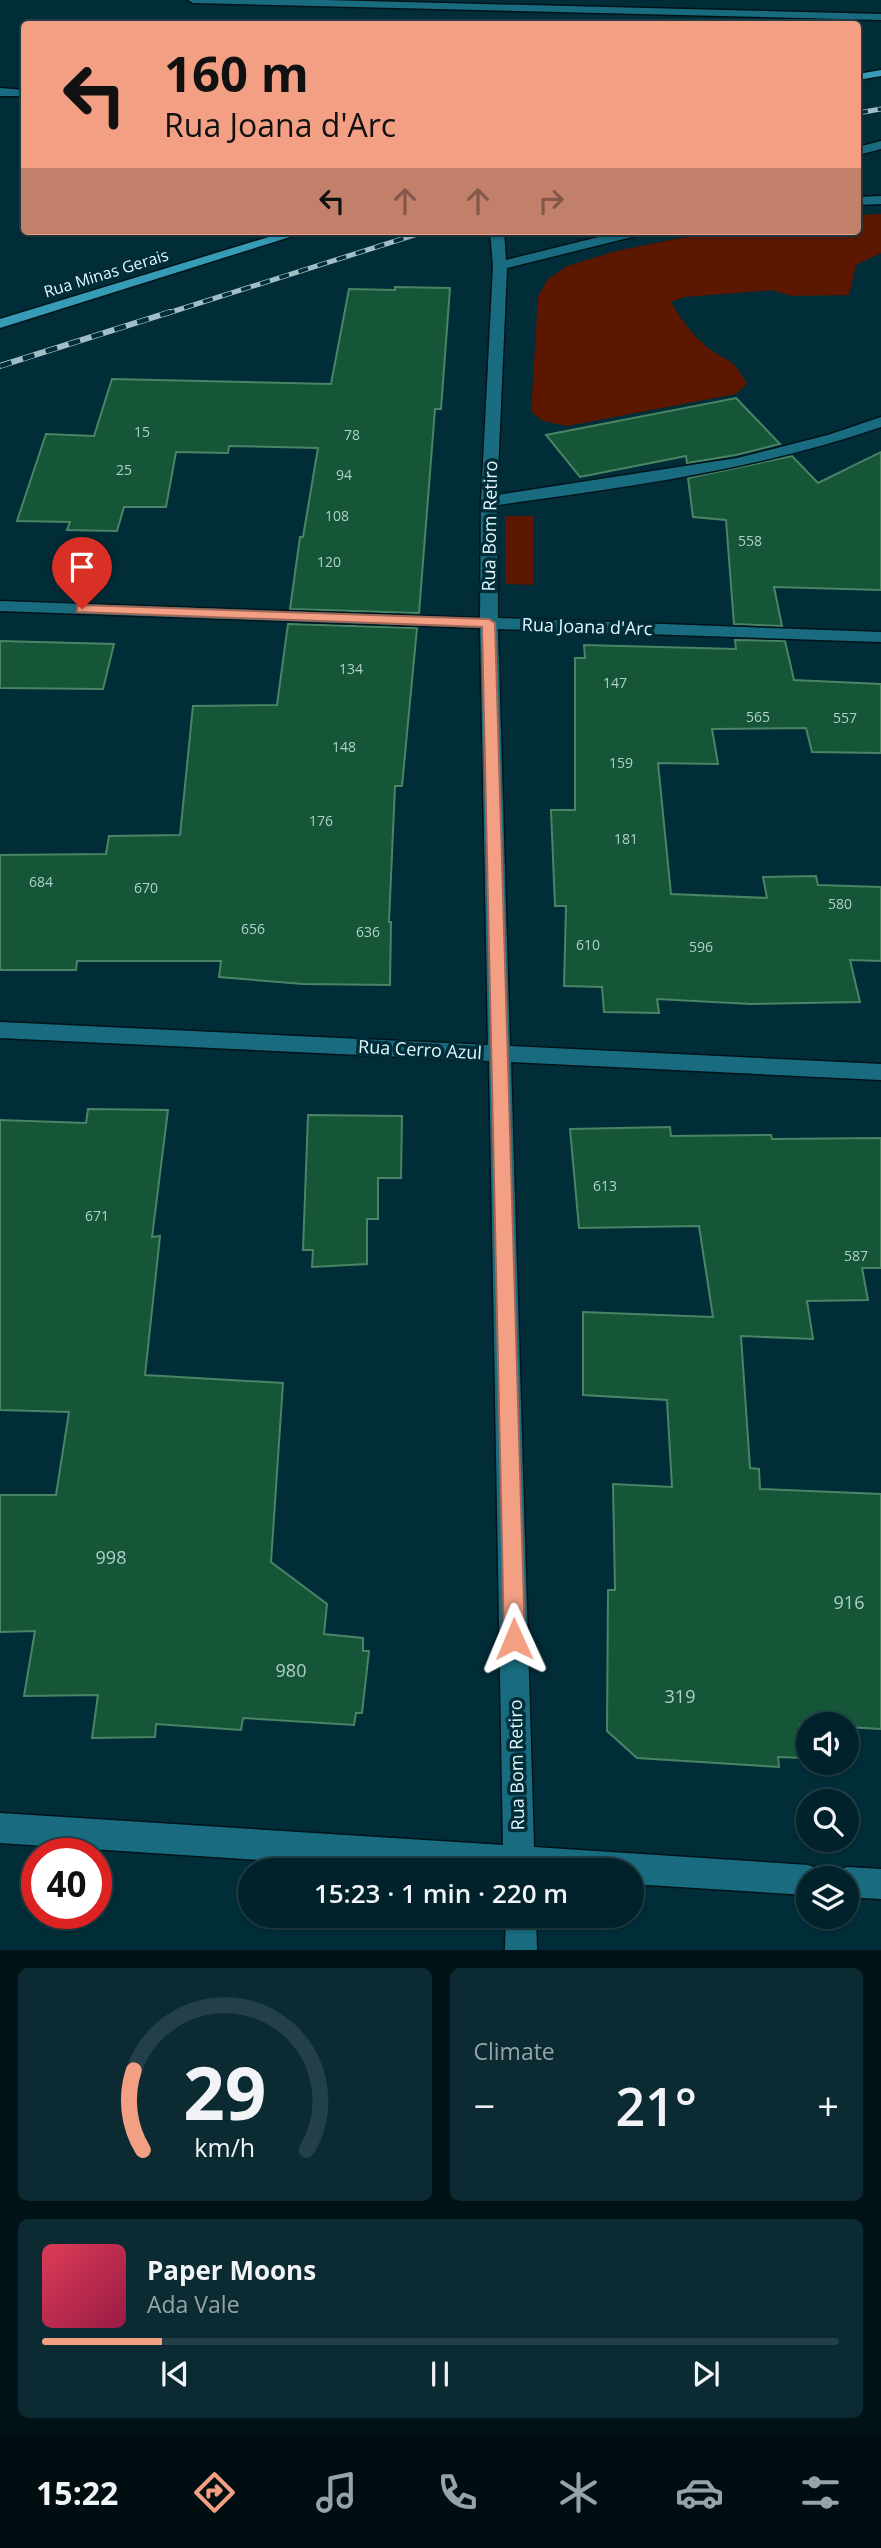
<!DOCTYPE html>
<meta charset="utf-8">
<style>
:root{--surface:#01222a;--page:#0b2a32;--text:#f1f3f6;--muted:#96a4a8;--line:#233f47;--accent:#f39f84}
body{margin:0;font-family:"Open Sans",sans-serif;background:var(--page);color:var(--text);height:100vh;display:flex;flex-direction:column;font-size:26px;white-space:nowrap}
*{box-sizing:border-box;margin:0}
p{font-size:23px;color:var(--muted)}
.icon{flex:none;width:38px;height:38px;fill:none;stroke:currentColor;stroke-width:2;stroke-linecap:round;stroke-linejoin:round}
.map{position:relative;height:1950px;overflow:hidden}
.panel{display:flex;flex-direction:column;gap:18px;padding:18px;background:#011317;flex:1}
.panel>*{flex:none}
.top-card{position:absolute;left:21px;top:21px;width:840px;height:214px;border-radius:7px;box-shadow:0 2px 5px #0004,0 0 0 2px var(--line);background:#f39f84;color:#111;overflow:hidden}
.tools{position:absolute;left:796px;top:1712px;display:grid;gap:14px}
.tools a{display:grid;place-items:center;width:63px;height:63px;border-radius:50%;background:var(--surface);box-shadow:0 2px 5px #0004,0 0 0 2px var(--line);font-size:35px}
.speed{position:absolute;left:21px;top:1838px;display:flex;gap:14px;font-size:35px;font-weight:700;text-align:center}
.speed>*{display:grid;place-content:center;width:91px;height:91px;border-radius:50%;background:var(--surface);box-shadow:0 2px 5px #0004,0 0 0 2px var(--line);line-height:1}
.speed .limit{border:10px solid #d22;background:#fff;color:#111}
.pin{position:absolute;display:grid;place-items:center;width:60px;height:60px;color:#fff;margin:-72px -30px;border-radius:50% 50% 50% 0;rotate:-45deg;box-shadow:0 0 7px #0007}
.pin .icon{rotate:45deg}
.me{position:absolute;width:77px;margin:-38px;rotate:359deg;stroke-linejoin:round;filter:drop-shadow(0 0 5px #0008)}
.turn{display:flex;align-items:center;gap:24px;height:147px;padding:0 28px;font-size:32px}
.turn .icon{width:91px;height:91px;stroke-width:2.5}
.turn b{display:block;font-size:49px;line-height:60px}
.lanes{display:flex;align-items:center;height:66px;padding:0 28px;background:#0003;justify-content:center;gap:35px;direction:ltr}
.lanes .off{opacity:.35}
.big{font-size:52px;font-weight:600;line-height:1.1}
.panel .widget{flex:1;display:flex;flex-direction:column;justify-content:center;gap:10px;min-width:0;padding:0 24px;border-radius:10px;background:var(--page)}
.panel .dial{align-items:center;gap:0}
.dial svg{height:182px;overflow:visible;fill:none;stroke:var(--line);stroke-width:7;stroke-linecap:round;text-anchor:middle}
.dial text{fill:var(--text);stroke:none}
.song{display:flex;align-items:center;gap:21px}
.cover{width:84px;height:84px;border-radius:10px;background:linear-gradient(135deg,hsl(350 70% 55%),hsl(340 70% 35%))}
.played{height:7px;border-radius:4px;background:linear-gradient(90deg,var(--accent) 15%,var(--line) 15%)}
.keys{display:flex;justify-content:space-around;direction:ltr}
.heat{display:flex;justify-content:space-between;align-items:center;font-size:38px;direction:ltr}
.panel .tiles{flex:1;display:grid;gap:18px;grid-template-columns:1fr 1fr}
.widget:last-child{grid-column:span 2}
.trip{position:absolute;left:238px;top:1858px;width:406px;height:70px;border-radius:35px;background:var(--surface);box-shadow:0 2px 5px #0004,0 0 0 2px var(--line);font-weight:600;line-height:70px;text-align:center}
.tab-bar{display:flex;height:112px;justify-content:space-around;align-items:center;background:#000e11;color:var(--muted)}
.tab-bar .icon{width:49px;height:49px}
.tab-bar .active{color:var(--accent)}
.tab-bar b{font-size:32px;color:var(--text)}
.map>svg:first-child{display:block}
.green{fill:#5c1700}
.building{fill:#165638;stroke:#498565;stroke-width:2}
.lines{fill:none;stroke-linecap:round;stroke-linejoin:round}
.minor-casing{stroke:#00141a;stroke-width:3}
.major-casing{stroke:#00141a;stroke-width:3}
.minor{fill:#196c80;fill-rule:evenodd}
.major{fill:#369bb5;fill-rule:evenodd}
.rail-far1-casing{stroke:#a1bdc5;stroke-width:5}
.rail-casing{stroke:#a1bdc5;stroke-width:6}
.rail-far1{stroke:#012d38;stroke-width:3.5;stroke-dasharray:10;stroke-linecap:butt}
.rail{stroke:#012d38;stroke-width:4.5;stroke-dasharray:12;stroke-linecap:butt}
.route{fill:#f39f84;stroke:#9e6756;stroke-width:2}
.labels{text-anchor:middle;stroke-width:7;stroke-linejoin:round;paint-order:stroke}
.number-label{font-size:14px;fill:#afd0cc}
.far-street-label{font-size:16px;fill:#e2f8fe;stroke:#012d38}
.street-label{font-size:18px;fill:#e2f8fe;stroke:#012d38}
.near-number-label{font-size:18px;fill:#afd0cc}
</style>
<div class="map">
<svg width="881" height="1950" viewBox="0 0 881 1950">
<rect width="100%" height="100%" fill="#012d38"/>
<g class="green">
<path d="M881,214V253L856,265L849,295L792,296L772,290L684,297L671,302C680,318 692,335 707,347C730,365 730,354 747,384L736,394L567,426L543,421L531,412L538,297L547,280L567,266L616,251L715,231H858V215Z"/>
<path d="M505,516H534V585L505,584Z"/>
</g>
<g class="building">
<path d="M395,287L450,288L441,409H435L419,613L290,609L300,537H303L318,448L229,446L228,453L176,452L166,507H124L117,531L67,530L70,522L17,521L46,434L94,436L112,379L331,384L349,289L395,290Z"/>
<path d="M736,398L780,444L736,455L687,463L686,456L580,477L546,435Z"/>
<path d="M881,452V590L774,587L782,626L734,624L726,520L693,517L688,478L792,456L818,483Z"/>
<path d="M288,624L417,628L402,786H395L389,922H391L390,985L303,984L219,977L221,961H77L76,970H0V855L106,854L109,836L180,835L193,706L277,705Z"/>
<path d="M735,640L785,641L794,680L881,684V753L812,752L806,728L712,729L718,764L658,763L671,894L767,898L763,877L816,876L818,885L881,887V961L850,960L860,1002L751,1004L657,999L659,1013L604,1012L602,987L564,986L566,906H555L551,810H575V658H585L584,645L736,649Z"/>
<path d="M0,641L114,644L103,689L0,688Z"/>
<path d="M88,1109L168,1110L152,1237L160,1236L145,1375L283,1383L271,1562L327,1604L324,1634L363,1638V1651H369L362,1713H356L354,1725L243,1718L241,1730L156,1724L155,1737L92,1738L98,1695L24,1696L35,1631L0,1632V1495H56L69,1412L0,1410V1120L86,1123Z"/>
<path d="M308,1115L402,1116L401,1178H378V1219H367V1264L312,1267L313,1250H303Z"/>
<path d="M670,1127L671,1136L771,1135L772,1139L881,1138V1268H862L868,1300L807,1301L813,1339L741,1336L750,1468L759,1469L760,1489L881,1494V1729L847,1727V1724L800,1725L804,1758L778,1757L779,1767L637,1758L607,1731L608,1590H615L613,1484L672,1487L667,1400L583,1395V1312L713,1317L699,1226L579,1228L570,1129Z"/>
</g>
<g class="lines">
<g class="minor-casing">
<g id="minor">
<path d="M188,0H324L881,14V20L193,3Z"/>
<path d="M0,88L24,90V96H0Z"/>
<path d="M881,141V149L858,155V147Z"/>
<path d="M881,196V204L858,205V197Z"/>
<path d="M490,231H504L506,260L623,231H646L644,234L507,268L497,495L737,458L828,435L881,417V427C756,470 627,487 497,505L498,618L881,632V642L498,629L510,1046L881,1064V1080L511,1062L534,1847L808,1865L819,1869L822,1878H808V1895L632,1884V1871H429L0,1843V1813L503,1845L489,1061L0,1038V1022L488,1045L480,628L0,611V601L480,618L481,501L493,266Z"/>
<path d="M847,1867L881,1869V1899L847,1897V1878H834L836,1871Z"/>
<path d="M506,1916H536L537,1950H505Z"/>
</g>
</g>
<g class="major-casing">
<g id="major">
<path d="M881,70V76L858,80V74Z"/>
<path d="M288,231H309L0,328V319Z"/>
</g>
</g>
<use href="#minor" class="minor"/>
<use href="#major" class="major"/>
<g class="rail-far1-casing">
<g id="rail-far1">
<path d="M858,113L881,109"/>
<path d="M165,314L427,231"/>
</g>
</g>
<g class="rail-casing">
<path id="rail" d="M0,366L170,312"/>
</g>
<use href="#rail-far1" class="rail-far1"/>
<use href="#rail" class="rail"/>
</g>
<path class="route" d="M82,605L489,619L495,623L525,1639L522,1646L514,1649L507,1646L504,1639L482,627L77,612V606Z"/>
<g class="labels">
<g class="number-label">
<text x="142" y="437">15</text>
<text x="352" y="440">78</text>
<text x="124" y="475">25</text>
<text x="344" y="480">94</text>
<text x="337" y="521">108</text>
<text x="750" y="546">558</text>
<text x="329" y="567">120</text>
<text x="351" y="674">134</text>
<text x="615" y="688">147</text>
<text x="758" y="722">565</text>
<text x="845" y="723">557</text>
<text x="344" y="752">148</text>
<text x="621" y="768">159</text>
<text x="321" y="826">176</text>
<text x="626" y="844">181</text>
<text x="41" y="887">684</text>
<text x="146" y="893">670</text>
<text x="840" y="909">580</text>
<text x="253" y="934">656</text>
<text x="368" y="937">636</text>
<text x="588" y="950">610</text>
<text x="701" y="952">596</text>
<text x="605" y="1191">613</text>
<text x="97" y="1221">671</text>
<text x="856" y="1261">587</text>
</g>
<g class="far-street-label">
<text transform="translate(106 273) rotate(-17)" y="6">Rua Minas Gerais</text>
</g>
<g class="street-label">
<text transform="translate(490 526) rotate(-89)" y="6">Rua Bom Retiro</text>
<text transform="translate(587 627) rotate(2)" y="6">Rua Joana d'Arc</text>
<text transform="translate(420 1050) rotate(3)" y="6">Rua Cerro Azul</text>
<text transform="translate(517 1765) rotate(-91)" y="6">Rua Bom Retiro</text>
</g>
<g class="near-number-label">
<text x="111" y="1564">998</text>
<text x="849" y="1609">916</text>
<text x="291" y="1677">980</text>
<text x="680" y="1703">319</text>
</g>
</g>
</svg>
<div class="tools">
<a><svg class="icon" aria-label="sound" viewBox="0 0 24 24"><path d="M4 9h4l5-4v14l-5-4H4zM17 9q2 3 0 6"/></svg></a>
<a><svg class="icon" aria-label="search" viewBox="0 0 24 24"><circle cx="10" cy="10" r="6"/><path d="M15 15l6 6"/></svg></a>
<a><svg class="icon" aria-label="layers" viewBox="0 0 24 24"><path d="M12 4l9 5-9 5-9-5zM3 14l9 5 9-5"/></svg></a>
</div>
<div class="speed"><div class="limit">40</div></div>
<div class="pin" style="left:82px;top:609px;background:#d93025"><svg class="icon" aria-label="arrive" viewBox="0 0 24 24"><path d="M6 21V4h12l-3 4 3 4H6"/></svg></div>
<svg class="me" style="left:514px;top:1639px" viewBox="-20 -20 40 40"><path d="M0-17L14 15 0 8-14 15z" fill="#f39f84" stroke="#fff" stroke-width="4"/></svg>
<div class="trip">15:23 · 1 min · 220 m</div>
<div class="top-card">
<div class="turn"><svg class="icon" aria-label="left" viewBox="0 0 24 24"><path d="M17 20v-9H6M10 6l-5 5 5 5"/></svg><div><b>160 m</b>Rua Joana d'Arc</div></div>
<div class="lanes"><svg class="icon" aria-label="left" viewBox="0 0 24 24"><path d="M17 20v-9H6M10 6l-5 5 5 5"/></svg><svg class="icon off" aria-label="ahead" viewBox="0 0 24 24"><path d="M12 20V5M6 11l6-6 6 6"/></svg><svg class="icon off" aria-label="ahead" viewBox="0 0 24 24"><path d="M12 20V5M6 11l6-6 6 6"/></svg><svg class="icon off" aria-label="right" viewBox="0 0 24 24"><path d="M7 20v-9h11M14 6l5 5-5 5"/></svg></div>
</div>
</div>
<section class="panel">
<div class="tiles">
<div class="widget dial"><svg viewBox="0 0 100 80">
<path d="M14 69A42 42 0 1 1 86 69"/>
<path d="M14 69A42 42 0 0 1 10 34" stroke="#f39f84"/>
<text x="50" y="56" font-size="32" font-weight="700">29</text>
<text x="50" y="72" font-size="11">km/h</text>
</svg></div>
<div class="widget"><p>Climate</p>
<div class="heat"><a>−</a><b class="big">21°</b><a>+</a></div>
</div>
<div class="widget">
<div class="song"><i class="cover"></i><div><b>Paper Moons</b><p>Ada Vale</p></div></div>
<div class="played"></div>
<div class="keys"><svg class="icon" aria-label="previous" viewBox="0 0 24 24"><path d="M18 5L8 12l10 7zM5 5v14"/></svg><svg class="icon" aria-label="pause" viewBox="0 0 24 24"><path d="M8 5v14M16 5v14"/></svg><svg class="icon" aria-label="next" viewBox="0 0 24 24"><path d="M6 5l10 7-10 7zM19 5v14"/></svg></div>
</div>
</div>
</section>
<nav class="tab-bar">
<b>15:22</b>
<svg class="icon active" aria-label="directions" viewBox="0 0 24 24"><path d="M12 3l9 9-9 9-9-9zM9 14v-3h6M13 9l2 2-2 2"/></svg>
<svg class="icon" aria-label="music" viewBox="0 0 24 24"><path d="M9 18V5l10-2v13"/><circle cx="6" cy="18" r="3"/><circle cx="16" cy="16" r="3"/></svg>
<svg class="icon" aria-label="phone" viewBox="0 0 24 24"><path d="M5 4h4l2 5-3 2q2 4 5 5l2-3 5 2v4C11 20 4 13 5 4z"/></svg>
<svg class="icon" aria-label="climate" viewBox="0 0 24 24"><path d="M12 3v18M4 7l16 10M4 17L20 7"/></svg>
<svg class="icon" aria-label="car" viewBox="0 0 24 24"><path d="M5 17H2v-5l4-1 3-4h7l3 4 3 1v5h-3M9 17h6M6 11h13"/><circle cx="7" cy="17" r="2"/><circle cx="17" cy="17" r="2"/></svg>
<svg class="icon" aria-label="filters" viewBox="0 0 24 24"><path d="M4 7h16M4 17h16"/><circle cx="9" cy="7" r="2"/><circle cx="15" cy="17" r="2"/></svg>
</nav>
